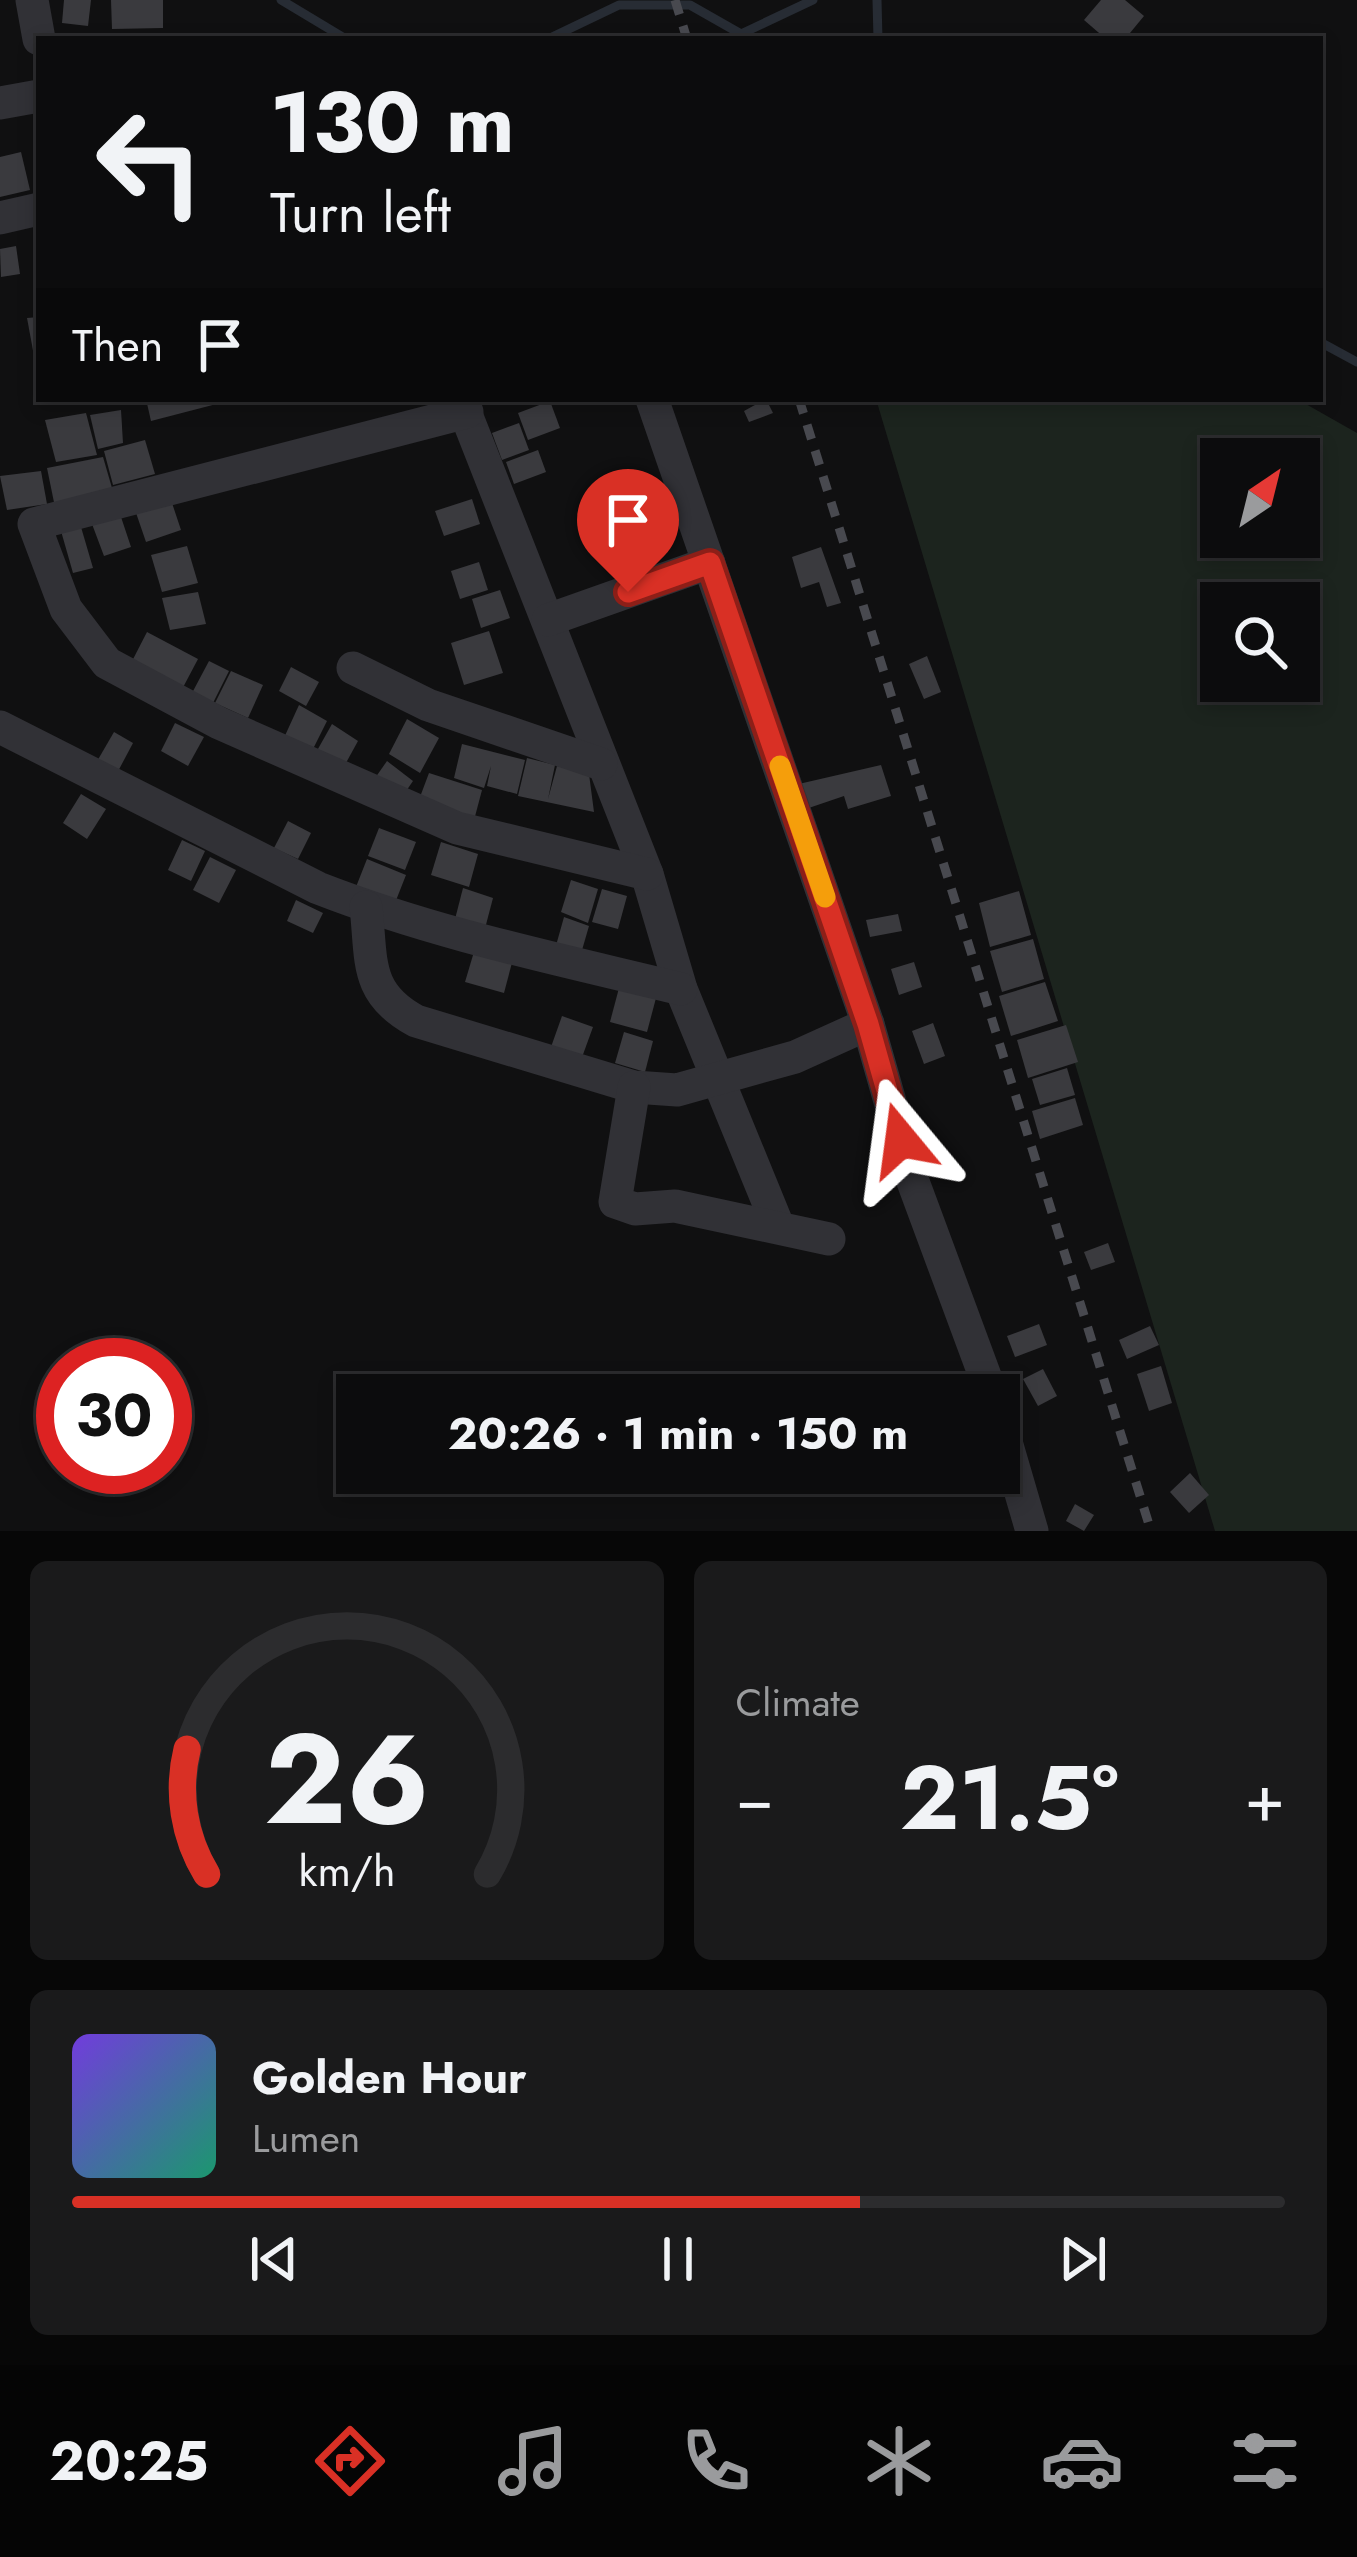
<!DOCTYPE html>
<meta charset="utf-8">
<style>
:root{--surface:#0c0c0d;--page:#1a1a1b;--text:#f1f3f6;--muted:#9a9b9d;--line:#2c2c2e;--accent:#d93025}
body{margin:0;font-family:Jost,sans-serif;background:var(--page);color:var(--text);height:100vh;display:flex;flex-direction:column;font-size:45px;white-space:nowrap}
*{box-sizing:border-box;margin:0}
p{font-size:39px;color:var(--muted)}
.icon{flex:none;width:66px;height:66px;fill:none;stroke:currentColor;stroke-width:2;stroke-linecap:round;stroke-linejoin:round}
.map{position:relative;height:1531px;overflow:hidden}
.sheet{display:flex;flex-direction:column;gap:30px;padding:30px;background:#070707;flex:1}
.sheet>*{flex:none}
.banner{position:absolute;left:36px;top:36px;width:1287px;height:366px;border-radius:0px;box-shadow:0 6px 18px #0003,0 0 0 3px var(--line);background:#0c0c0d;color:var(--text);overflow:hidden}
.needle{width:78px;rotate:35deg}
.fabs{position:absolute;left:1200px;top:438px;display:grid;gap:24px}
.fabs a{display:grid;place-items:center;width:120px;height:120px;border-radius:0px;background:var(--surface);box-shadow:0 6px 18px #0003,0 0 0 3px var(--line);font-size:60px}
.speed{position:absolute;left:36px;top:1338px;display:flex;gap:24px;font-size:60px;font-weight:700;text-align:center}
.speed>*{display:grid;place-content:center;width:156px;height:156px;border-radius:50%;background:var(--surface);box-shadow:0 6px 18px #0003,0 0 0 3px var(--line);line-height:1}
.speed .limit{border:18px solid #d22;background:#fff;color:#111}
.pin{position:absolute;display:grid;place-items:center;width:102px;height:102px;color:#fff;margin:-123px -51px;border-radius:50% 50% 50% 0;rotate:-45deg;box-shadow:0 0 12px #0007}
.pin .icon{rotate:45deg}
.me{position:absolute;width:132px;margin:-66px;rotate:344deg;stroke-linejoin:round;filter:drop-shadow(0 0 9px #0008)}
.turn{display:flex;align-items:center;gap:42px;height:252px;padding:0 36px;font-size:54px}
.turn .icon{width:156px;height:156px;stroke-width:2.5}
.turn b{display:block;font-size:84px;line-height:102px}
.then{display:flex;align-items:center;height:114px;padding:0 36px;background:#0003;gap:24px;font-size:45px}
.big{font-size:90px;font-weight:700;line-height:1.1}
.sheet .tile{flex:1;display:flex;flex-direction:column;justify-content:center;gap:18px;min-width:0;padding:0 42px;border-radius:18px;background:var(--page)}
.sheet .dial{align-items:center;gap:0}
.dial svg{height:312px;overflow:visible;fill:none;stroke:var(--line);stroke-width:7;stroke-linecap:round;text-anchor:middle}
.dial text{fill:var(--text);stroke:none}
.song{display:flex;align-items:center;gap:36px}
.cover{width:144px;height:144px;border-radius:18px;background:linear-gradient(135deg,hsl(260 70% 55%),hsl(160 70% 35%))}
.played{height:12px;border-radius:6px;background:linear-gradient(90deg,var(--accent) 65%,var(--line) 65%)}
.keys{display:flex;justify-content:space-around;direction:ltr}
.heat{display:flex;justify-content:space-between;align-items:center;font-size:66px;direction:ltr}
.sheet .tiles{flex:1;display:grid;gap:30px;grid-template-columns:1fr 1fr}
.tile:last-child{grid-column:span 2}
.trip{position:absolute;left:336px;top:1374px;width:684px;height:120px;border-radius:0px;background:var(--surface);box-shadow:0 6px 18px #0003,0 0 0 3px var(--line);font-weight:700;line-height:120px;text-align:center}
.dock{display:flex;height:192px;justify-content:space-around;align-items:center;background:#050505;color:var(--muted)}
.dock .icon{width:84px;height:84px}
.dock .on{color:var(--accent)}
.dock b{font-size:54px;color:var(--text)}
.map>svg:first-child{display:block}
.green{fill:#1c241e;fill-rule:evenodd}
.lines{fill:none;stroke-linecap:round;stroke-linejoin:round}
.stream{stroke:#272c34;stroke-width:9}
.building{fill:#3a3a3e}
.minor{stroke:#313136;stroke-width:33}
.rail{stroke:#48494f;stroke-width:9;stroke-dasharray:15 12;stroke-linecap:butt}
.route-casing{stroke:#8d1f18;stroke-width:30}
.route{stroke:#d93025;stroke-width:21}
.slow{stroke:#f59e0b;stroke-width:21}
</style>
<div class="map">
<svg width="1357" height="1531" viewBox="0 0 1357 1531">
<rect width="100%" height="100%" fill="#101011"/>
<path class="green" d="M876,399H1297L1357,433V1531H1215ZM1221,459H1299V537H1221ZM1221,603H1299V681H1221Z"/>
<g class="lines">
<g class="stream">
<path d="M281,0L346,39"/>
<path d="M877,0L878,39"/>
<path d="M548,39L619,5H690L741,34L813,0"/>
<path d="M1320,342L1357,362"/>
</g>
</g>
<g class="building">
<path d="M64,0H91L88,26L62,23Z"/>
<path d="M111,0H163V28L112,29Z"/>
<path d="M1101,0H1125L1144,16L1125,39H1106L1084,20Z"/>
<path d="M21,152L30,190L0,197V157Z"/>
<path d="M16,246L20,274L1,277L0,249Z"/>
<path d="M39,317V355L34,356L27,318Z"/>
<path d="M146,399H231L232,400L151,421Z"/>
<path d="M766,399L773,413L749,422L744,411Z"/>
<path d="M550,401L560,428L528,440L518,413Z"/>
<path d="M121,410L123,443L98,449L90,415Z"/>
<path d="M86,413L97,455L56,462L45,420Z"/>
<path d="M519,423L529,450L502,460L492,433Z"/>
<path d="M145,440L155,474L113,485L104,451Z"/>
<path d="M538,450L546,472L514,484L506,462Z"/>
<path d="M103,457L112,488L56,512L47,468Z"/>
<path d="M41,471L47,504L7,510L0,476Z"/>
<path d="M472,499L480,524L444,536L435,511Z"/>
<path d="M171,500L181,530L146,542L135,510Z"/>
<path d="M120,514L131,547L104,556L92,524Z"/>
<path d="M81,527L93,568L73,573L61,531Z"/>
<path d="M187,546L198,583L162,592L151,555Z"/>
<path d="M821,547L841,603L827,607L819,582L801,588L792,557Z"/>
<path d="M479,562L488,590L460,599L451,571Z"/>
<path d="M500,590L510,618L481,628L472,599Z"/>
<path d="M198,592L206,624L170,630L162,598Z"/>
<path d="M489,631L503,673L464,685L451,643Z"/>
<path d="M147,632L198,659L179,695L129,667Z"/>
<path d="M927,656L941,692L924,699L909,664Z"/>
<path d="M209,661L229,671L213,703L192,693Z"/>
<path d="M291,667L319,682L306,706L279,691Z"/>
<path d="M231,671L263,685L248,718L215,703Z"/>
<path d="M299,705L327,721L310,755L283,740Z"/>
<path d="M407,719L439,738L420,773L389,754Z"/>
<path d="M175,723L204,737L188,766L161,751Z"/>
<path d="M332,724L358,741L341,772L314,756Z"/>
<path d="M114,732L133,743L116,775L96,763Z"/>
<path d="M462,744L525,760L517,794L487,786L491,766L484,788L454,778Z"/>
<path d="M527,758L555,765L548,799L557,766L589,774L594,812L518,796Z"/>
<path d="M387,761L413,781L400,800L373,781Z"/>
<path d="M881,765L891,796L848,809L844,796L797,812L790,786Z"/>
<path d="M429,773L482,790L473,824L417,805Z"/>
<path d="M81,794L106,809L87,839L63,823Z"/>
<path d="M288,821L311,833L298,859L274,848Z"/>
<path d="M379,828L416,842L405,870L368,856Z"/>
<path d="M182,840L205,851L191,881L168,870Z"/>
<path d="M441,842L478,854L469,887L431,875Z"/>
<path d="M210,857L236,870L219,903L193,890Z"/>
<path d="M367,859L406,875L393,908L354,892Z"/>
<path d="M571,880L598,889L588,923L561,912Z"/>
<path d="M463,888L493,898L483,936L453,927Z"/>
<path d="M602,889L627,896L618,929L592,922Z"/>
<path d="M1019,891L1031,935L990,947L979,903Z"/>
<path d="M296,900L323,913L313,933L287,921Z"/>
<path d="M898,914L902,931L870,937L866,920Z"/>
<path d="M564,917L589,926L580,957L555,949Z"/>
<path d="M1033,939L1044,979L1002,992L990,951Z"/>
<path d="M476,945L514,955L504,993L465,982Z"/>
<path d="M914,962L922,987L899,995L891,969Z"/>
<path d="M1045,982L1058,1021L1011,1036L999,996Z"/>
<path d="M619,988L656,998L647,1032L610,1022Z"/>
<path d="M562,1016L593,1027L581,1060L551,1047Z"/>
<path d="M933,1023L945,1056L924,1064L912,1031Z"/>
<path d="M1066,1025L1078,1062L1028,1078L1017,1040Z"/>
<path d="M624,1032L653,1041L645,1072L615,1063Z"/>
<path d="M1067,1068L1075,1095L1040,1105L1032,1079Z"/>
<path d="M1075,1098L1083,1125L1040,1139L1032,1111Z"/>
<path d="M1108,1243L1115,1262L1091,1270L1084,1252Z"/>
<path d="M1039,1324L1047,1345L1015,1357L1007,1336Z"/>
<path d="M1150,1326L1159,1345L1127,1359L1119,1340Z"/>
<path d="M1161,1366L1172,1403L1149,1411L1137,1374Z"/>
<path d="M1043,1369L1057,1396L1038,1406L1023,1379Z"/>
<path d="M1190,1473L1209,1495L1189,1513L1170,1492Z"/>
<path d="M1075,1504L1094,1515L1084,1531L1066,1521Z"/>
</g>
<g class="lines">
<g class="minor">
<path d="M32,0L39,39"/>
<path d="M0,103L39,96"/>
<path d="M0,218L39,209"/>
<path d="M460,399L647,874L681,989L778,1226"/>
<path d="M652,399L868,1024L912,1179L992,1395"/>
<path d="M467,412L34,524L66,609L107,663L219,723L457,828L647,874"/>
<path d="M548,620L709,563"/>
<path d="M353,668L428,705L601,764"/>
<path d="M0,727L318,888C436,934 558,959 681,989"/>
<path d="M366,907C372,960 364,993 416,1021L634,1087L677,1090L795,1057L868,1024"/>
<path d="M634,1087L615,1202L635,1209L675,1206L829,1239"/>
<path d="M999,1418L1032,1531"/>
</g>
<g class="rail">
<path d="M675,0L687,39"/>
<path d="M799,399L1151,1531"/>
</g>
</g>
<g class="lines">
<g class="route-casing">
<path id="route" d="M628,592L710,563L868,1024L901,1140"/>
</g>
<use href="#route" class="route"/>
<path class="slow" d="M780,766L825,897"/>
</g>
</svg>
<div class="fabs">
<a><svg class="needle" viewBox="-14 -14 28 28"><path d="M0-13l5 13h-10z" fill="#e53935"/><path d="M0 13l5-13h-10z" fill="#9a9b9d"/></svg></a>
<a><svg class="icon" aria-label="search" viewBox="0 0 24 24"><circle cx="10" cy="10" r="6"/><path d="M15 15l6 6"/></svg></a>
</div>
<div class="speed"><div class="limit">30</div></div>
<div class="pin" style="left:628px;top:592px;background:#d93025"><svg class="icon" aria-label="arrive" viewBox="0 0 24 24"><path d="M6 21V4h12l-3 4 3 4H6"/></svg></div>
<svg class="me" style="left:901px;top:1140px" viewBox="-20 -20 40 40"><path d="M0-17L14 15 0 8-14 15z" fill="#d93025" stroke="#fff" stroke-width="4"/></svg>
<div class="trip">20:26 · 1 min · 150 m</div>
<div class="banner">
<div class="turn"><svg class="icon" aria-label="left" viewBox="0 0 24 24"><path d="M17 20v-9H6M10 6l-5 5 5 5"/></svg><div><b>130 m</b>Turn left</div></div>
<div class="then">Then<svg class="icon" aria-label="arrive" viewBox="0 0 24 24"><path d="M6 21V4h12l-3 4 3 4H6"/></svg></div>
</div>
</div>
<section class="sheet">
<div class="tiles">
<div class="tile dial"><svg viewBox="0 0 100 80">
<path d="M14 69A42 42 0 1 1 86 69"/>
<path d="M14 69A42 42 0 0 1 9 37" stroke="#d93025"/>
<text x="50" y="56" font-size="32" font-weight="700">26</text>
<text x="50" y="72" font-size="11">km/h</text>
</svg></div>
<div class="tile"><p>Climate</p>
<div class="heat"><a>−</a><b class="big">21.5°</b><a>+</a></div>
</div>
<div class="tile">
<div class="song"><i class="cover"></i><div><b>Golden Hour</b><p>Lumen</p></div></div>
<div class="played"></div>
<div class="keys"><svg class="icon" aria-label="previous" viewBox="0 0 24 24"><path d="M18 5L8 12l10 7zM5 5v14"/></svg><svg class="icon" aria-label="pause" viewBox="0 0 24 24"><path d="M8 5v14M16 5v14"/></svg><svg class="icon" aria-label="next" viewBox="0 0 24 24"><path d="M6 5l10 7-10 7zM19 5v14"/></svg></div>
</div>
</div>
</section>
<nav class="dock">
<b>20:25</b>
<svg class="icon on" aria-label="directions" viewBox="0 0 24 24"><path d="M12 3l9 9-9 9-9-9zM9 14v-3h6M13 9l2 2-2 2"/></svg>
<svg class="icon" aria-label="music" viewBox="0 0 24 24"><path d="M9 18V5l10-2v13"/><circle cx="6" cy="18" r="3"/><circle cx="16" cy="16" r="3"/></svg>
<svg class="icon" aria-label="phone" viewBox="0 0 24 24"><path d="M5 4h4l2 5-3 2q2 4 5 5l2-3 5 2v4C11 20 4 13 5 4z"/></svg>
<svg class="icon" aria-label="climate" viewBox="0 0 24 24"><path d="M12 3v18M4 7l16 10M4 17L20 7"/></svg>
<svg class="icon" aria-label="car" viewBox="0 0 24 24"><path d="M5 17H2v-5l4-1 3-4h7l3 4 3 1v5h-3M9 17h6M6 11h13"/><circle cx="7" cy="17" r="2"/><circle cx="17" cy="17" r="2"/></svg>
<svg class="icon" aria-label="filters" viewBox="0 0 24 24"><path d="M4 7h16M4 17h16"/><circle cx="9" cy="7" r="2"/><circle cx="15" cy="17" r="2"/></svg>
</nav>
